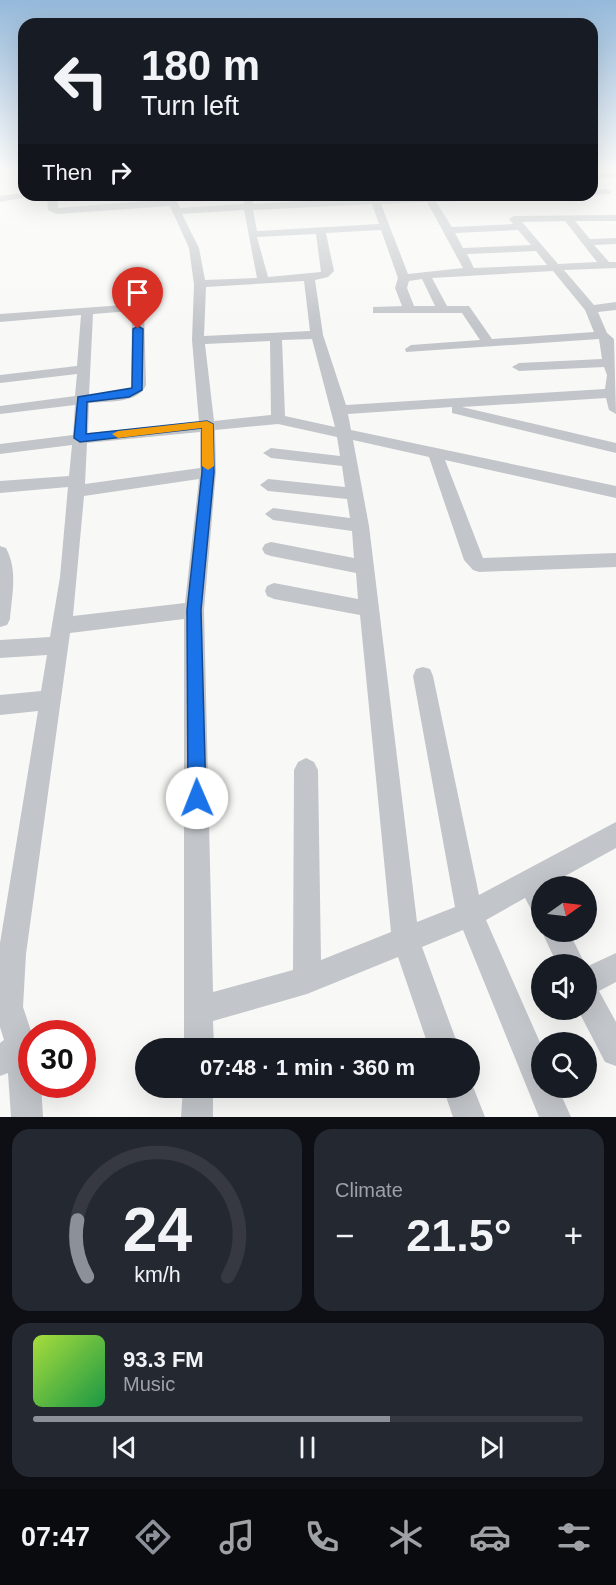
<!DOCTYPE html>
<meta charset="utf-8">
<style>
:root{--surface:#171b24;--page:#242831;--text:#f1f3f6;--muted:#9ea1a6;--line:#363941;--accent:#8c9099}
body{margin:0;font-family:Arial,sans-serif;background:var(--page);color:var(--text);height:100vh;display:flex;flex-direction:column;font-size:22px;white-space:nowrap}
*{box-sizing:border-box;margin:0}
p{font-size:20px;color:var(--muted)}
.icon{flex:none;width:33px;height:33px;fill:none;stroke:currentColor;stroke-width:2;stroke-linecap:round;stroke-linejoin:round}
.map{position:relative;height:1117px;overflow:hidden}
.sheet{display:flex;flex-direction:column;gap:12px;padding:12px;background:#0d0f14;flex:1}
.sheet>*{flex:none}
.hud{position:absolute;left:18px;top:18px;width:580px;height:183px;border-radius:18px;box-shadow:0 6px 24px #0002;background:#171b24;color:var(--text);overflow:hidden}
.needle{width:39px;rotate:76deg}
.fabs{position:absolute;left:531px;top:876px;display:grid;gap:12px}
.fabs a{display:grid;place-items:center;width:66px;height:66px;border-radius:50%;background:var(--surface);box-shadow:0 6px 24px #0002;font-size:30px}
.speed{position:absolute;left:18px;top:1020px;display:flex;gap:12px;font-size:30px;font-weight:700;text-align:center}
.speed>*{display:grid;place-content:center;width:78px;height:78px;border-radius:50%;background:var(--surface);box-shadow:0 6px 24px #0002;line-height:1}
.speed .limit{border:9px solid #d22;background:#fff;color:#111}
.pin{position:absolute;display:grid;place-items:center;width:51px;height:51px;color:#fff;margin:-62px -26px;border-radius:50% 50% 50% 0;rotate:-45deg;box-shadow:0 0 6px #0007}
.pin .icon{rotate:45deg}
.me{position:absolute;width:66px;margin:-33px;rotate:359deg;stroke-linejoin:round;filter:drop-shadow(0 0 4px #0008)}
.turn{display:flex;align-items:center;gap:21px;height:126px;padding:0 24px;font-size:27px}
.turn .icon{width:78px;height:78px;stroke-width:2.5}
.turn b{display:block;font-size:42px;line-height:51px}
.then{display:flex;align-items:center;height:57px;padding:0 24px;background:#0003;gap:12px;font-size:22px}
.big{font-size:45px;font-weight:700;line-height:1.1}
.sheet .card{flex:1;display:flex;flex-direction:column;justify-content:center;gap:9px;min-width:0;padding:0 21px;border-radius:18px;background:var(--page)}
.sheet .dial{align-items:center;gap:0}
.dial svg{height:156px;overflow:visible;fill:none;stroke:var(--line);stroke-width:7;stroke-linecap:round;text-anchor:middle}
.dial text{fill:var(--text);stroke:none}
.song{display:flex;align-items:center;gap:18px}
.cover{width:72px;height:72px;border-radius:9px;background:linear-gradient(135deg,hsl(80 70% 55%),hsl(140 70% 35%))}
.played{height:6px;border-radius:3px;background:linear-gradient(90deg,var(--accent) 65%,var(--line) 65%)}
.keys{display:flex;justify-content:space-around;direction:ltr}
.heat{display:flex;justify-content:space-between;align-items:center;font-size:33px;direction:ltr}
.sheet .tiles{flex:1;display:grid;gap:12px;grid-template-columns:1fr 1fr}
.card:last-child{grid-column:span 2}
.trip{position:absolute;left:135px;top:1038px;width:345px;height:60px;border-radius:30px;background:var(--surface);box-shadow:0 6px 24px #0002;font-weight:700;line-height:60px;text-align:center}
.menu{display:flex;height:96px;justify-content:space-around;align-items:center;background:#090b0e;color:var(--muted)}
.menu .icon{width:42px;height:42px}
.menu .current{color:var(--accent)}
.menu b{font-size:27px;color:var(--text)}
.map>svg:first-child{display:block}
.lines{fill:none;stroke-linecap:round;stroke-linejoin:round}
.minor{fill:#c2c5c9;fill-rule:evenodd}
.tertiary{fill:#c2c5c9;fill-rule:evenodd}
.route{fill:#1a73e8;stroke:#114b97;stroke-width:1.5}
.slow{fill:#f59e0b}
</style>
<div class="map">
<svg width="616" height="1117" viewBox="0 0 616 1117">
<rect width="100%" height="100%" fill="#f8f8f6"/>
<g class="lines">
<g class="minor">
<rect x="592" y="172" width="24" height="6"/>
<path d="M606,189L611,192L609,194L589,195H592V190Z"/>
<path d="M24,193L38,195L0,202V196Z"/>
<path d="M47,195H57L58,208L173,199L176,200L180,208L244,204L246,195H252L253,204L375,197L530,195L525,198L436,202L452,227L513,224L509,219L514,216L616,215V221H575L590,239L616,238V244L594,245L609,262H616V268L564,270L594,305L616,302V310L598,312L607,333L614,339L616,414L609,410L606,398L462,407L616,443V453L452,413V407L348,414L351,430L616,486V498L445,460L483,558L616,553V567L479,572L473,570L464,560L429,457L353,440L369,526L417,922L455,907L413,676L416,669L423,667L430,669L433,676L479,895L616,822V848L547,886H542V917L533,913L525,898L486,920L542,1047V1088H558L571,1117H539L463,930L422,947L459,1048H429L398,957L307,994L213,1021L214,1048H184V619L70,633L26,954L23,1007L32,1034V1084H41L43,1117H11L8,1073L0,1076V1043L4,1040L0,1027V943L38,711L0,715V695L41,691L47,655L0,658V640L50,637L60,577L68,487L0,493V481L69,476L72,445L0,454V444L73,435L75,405L0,414V406L75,396L77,374L0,383V375L77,366L81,315L0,322V314L137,304L144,310L146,385C139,404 106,401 89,403L88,433L199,422L192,340L194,284L189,248L170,206L57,214L48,210ZM427,202L463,268L408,274L381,204ZM372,204L379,224L257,231L253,210ZM244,210L257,278L205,280L199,248L182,214ZM565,221L597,262L558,264L522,222ZM381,230L398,278L395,288L402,306L373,307V313H462L480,340L411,345L405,349L406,352L599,339L602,359L519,363L512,367L519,371L604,367L607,375L605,389L346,405L323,335L315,280L328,277L334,271L326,233ZM518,230L531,245L463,248L455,233ZM316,234L321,272L268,277L257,237ZM536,251L547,265L474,268L467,254ZM553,271L585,310L594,332L492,339L469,306H447L432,278ZM422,279L435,306H414L407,288L409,281ZM304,281L310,331L204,336L206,287ZM132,311L131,388L89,395L93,314ZM312,339L335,427L285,416L282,340ZM270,341L271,415L214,421L205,344ZM278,424L337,437L340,456L271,448L263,453L271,458L342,466L345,487L268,479L260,485L268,491L347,499L350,518L273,508L265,514L273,520L352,531L354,558L271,542L265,544L262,549L265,554L271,556L356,573L358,599L274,583L267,586L265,591L267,596L274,599L360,615L391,932L321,960L318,770L314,762L306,758L298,762L294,770L293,970L213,992L204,610L216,472L215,430ZM200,432V468L85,484L87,443ZM199,479L185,603L73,616L84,496Z"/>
<path d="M0,546L6,548C18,570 12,595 10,619L7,625L0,627Z"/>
<path d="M542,932H569L585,964H557Z"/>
<path d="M616,953V982L599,991L616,1022V1066L605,1062L578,1010H586V967Z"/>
<path d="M470,1079L485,1117H453L443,1088H470Z"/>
<path d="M183,1088H213V1117H181Z"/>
</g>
<path class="tertiary" d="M0,172H10L0,177Z"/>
</g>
<linearGradient id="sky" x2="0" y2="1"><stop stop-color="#95b9da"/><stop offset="0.52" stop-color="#fcfcfb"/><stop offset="1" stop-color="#fcfcfb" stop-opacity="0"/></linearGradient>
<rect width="616" height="328" fill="url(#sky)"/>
<path class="route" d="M138,326L143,329L142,390L129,397L87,402L86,434L207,421L213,424L214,472L201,610L206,798L203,805L197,807L191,805L188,798L187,610L202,472V428L80,442L74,438L78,397L132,388L133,329Z"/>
<path class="slow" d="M207,421L213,424L214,466L208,470L202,466V428L118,438L112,434L118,431Z"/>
</svg>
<div class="fabs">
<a><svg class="needle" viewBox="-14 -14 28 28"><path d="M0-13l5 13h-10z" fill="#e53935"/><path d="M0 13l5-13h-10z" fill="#9ea1a6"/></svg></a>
<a><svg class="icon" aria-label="sound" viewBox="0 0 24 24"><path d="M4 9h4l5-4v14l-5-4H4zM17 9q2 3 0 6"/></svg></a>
<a><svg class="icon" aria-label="search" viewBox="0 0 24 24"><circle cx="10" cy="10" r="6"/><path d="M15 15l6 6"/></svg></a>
</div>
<div class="speed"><div class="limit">30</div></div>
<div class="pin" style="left:138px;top:329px;background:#d93025"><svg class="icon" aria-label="arrive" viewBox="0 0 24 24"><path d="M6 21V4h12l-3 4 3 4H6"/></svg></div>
<svg class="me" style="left:197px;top:798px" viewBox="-20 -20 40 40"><circle r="19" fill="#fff"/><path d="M0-13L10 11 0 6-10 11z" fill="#1a73e8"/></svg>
<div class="trip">07:48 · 1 min · 360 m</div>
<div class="hud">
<div class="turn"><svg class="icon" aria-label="left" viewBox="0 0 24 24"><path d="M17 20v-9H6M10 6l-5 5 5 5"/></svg><div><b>180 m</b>Turn left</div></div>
<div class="then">Then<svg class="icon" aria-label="right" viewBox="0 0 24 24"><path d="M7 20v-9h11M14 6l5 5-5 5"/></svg></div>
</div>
</div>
<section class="sheet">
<div class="tiles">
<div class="card dial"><svg viewBox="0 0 100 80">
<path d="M14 69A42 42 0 1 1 86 69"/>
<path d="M14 69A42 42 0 0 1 9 40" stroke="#8c9099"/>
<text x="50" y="56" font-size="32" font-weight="700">24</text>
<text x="50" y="72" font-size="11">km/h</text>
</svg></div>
<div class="card"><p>Climate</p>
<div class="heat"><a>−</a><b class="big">21.5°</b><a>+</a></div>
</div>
<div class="card">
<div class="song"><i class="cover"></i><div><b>93.3 FM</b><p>Music</p></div></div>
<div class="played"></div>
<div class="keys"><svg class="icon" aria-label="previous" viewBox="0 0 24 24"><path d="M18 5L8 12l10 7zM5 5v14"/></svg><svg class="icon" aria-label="pause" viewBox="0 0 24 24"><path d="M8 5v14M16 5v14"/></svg><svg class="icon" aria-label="next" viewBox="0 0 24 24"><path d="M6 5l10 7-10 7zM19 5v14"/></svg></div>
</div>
</div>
</section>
<nav class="menu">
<b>07:47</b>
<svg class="icon current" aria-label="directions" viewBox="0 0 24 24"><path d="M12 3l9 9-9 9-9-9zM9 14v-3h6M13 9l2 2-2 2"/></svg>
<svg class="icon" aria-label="music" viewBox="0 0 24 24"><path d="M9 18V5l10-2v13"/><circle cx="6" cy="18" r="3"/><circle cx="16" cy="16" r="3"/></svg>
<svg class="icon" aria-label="phone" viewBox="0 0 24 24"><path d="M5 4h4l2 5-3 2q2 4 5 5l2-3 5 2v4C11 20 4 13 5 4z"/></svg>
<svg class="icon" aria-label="climate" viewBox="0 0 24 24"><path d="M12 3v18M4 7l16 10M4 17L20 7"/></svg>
<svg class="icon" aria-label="car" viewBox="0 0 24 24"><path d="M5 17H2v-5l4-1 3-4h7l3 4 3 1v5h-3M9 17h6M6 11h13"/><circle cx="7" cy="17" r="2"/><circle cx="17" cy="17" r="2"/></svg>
<svg class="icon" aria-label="filters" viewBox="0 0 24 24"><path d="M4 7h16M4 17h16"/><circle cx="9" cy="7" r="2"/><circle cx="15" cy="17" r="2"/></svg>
</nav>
